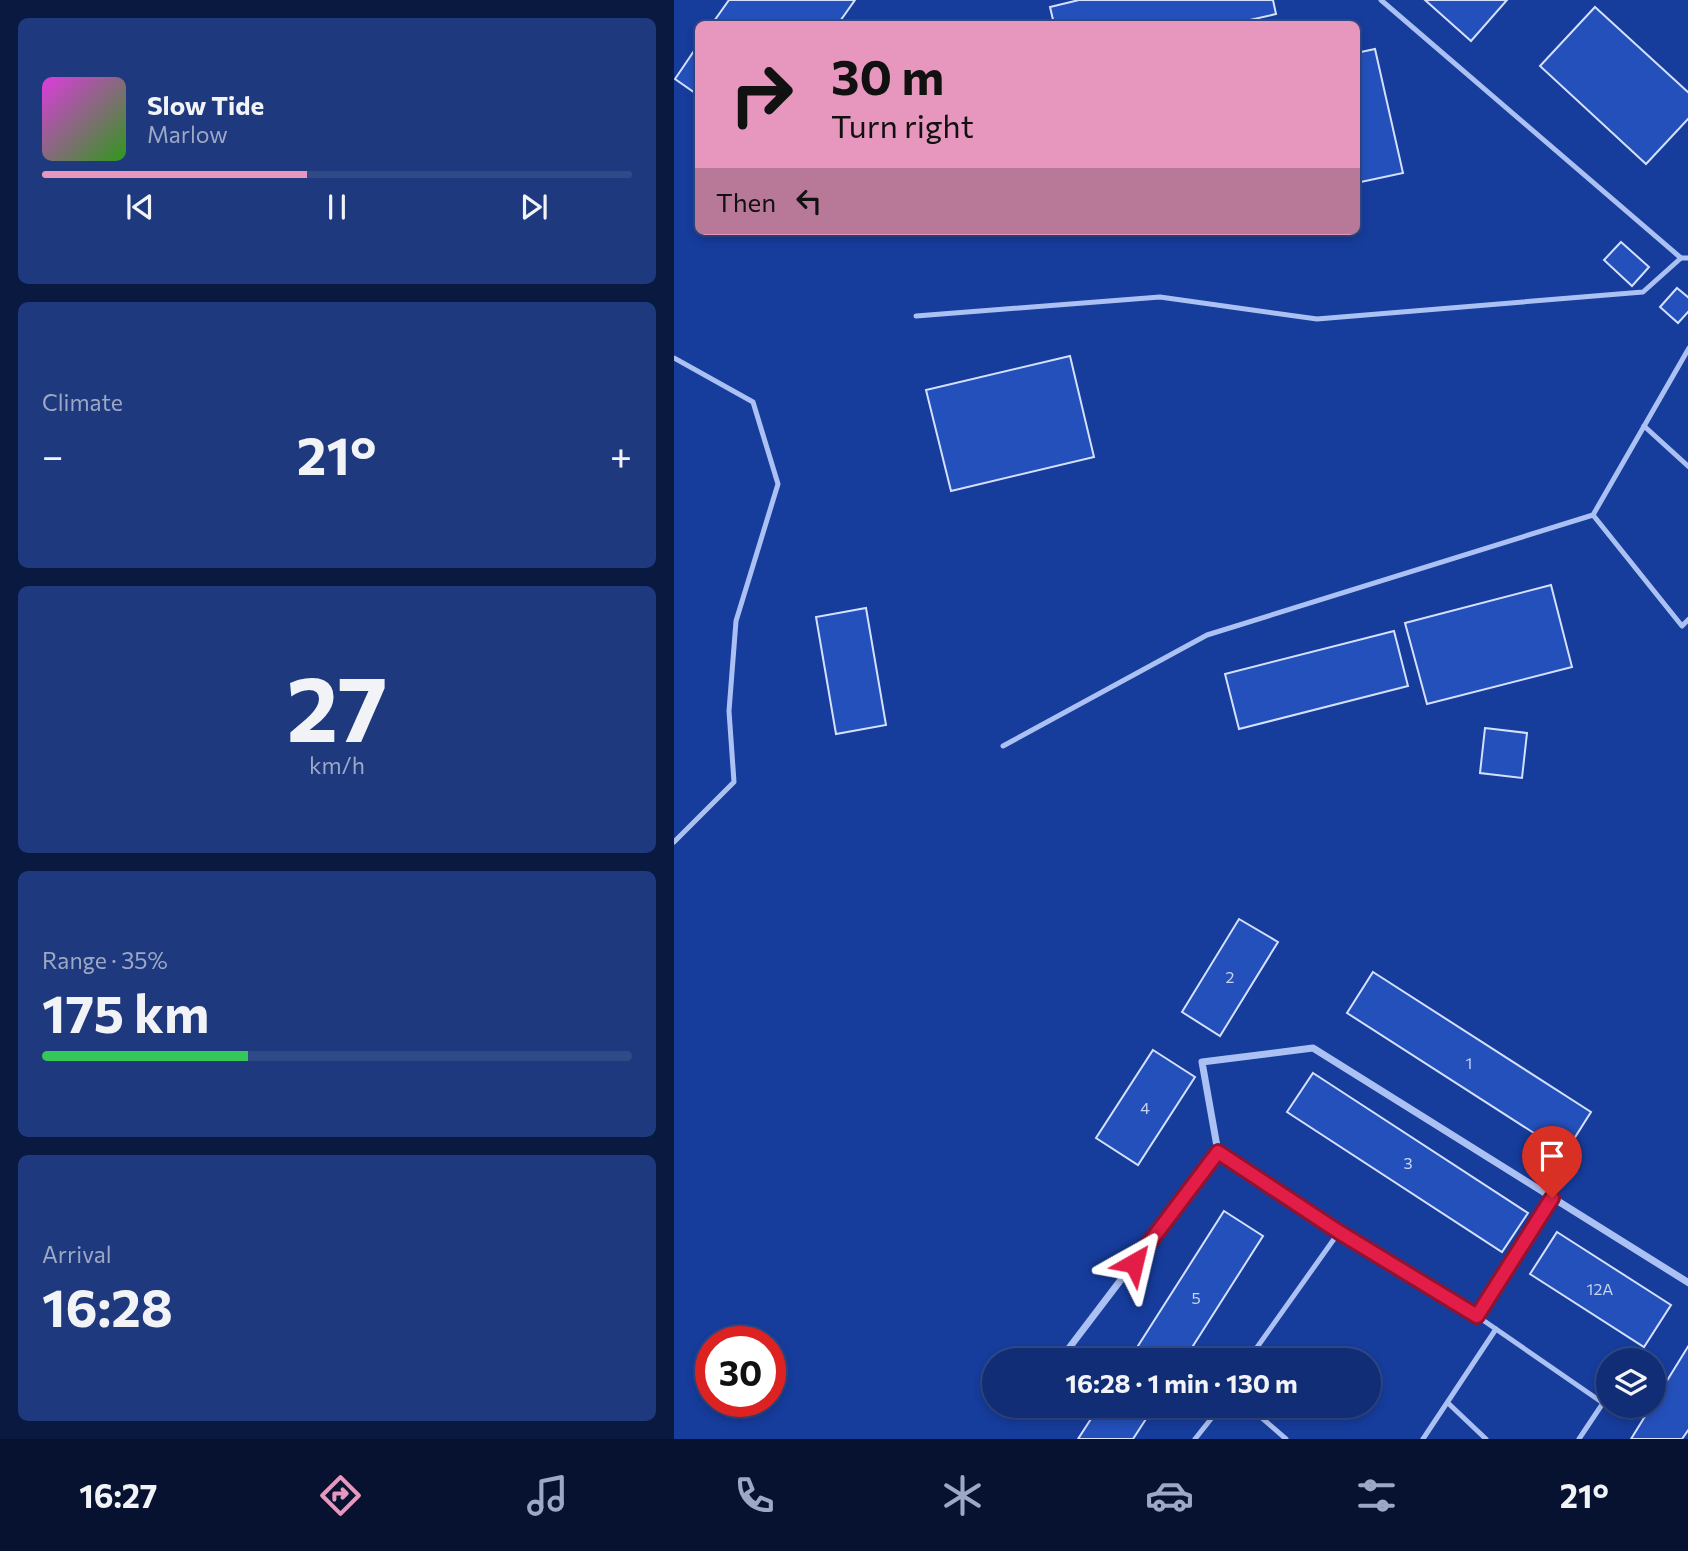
<!DOCTYPE html>
<meta charset="utf-8">
<style>
:root{--surface:#102d75;--page:#1e397d;--text:#f1f3f6;--muted:#9ca8c5;--line:#304987;--accent:#e797bd}
body{margin:0;font-family:Commissioner,sans-serif;background:var(--page);color:var(--text);height:100vh;display:flex;flex-direction:column;font-size:26px;white-space:nowrap}
*{box-sizing:border-box;margin:0}
p{font-size:23px;color:var(--muted)}
.icon{flex:none;width:38px;height:38px;fill:none;stroke:currentColor;stroke-width:2;stroke-linecap:round;stroke-linejoin:round}
.map{position:relative;flex:1;overflow:hidden}
.drawer{display:flex;flex-direction:column;gap:18px;padding:18px;background:#091940;width:674px}
.drawer>*{flex:none}
.banner{position:absolute;left:21px;top:21px;width:665px;height:214px;border-radius:10px;box-shadow:0 4px 10px #0003,0 0 0 2px var(--line);background:#e797bd;color:#111;overflow:hidden}
.tools{position:absolute;left:922px;top:1348px;display:grid;gap:14px}
.tools a{display:grid;place-items:center;width:70px;height:70px;border-radius:50%;background:var(--surface);box-shadow:0 4px 10px #0003,0 0 0 2px var(--line);font-size:35px}
.speed{position:absolute;left:21px;top:1326px;display:flex;gap:14px;font-size:35px;font-weight:700;text-align:center}
.speed>*{display:grid;place-content:center;width:91px;height:91px;border-radius:50%;background:var(--surface);box-shadow:0 4px 10px #0003,0 0 0 2px var(--line);line-height:1}
.speed .limit{border:10px solid #d22;background:#fff;color:#111}
.pin{position:absolute;display:grid;place-items:center;width:60px;height:60px;color:#fff;margin:-72px -30px;border-radius:50% 50% 50% 0;rotate:-45deg;box-shadow:0 0 7px #0007}
.pin .icon{rotate:45deg}
.me{position:absolute;width:77px;margin:-38px;rotate:37deg;stroke-linejoin:round;filter:drop-shadow(0 0 5px #0008)}
.turn{display:flex;align-items:center;gap:24px;height:147px;padding:0 21px;font-size:32px}
.turn .icon{width:91px;height:91px;stroke-width:2.5}
.turn b{display:block;font-size:49px;line-height:60px}
.then{display:flex;align-items:center;height:66px;padding:0 21px;background:#0003;gap:14px;font-size:26px}
.big{font-size:52px;font-weight:700;line-height:1.1}
.drawer .tile{flex:1;display:flex;flex-direction:column;justify-content:center;gap:10px;min-width:0;padding:0 24px;border-radius:10px;background:var(--page)}
.drawer .dial{align-items:center;gap:0}
.dial b{font-size:91px;line-height:1}
.song{display:flex;align-items:center;gap:21px}
.cover{width:84px;height:84px;border-radius:10px;background:linear-gradient(135deg,hsl(300 70% 55%),hsl(110 70% 35%))}
.played{height:7px;border-radius:4px;background:linear-gradient(90deg,var(--accent) 45%,var(--line) 45%)}
.keys{display:flex;justify-content:space-around;direction:ltr}
.heat{display:flex;justify-content:space-between;align-items:center;font-size:38px;direction:ltr}
.charge{height:10px;border-radius:5px;background:linear-gradient(90deg,#34c759 35%,var(--line) 0)}
.trip{position:absolute;left:308px;top:1348px;width:399px;height:70px;border-radius:35px;background:var(--surface);box-shadow:0 4px 10px #0003,0 0 0 2px var(--line);font-weight:700;line-height:70px;text-align:center}
.tab-bar{display:flex;height:112px;justify-content:space-around;align-items:center;background:#06122f;color:var(--muted)}
.tab-bar .icon{width:49px;height:49px}
.tab-bar .active{color:var(--accent)}
.tab-bar b{font-size:32px;color:var(--text)}
main{display:flex;flex:1;min-height:0}
.map>svg:first-child{display:block}
.building{fill:#2450bb;stroke:#d4e0fd;stroke-width:2}
.lines{fill:none;stroke-linecap:round;stroke-linejoin:round}
.service{stroke:#acc1f3;stroke-width:5}
.minor{stroke:#acc1f3;stroke-width:7}
.route-casing{stroke:#92132f;stroke-width:18}
.route{stroke:#e11d48;stroke-width:12}
.labels{text-anchor:middle;stroke-width:7;stroke-linejoin:round;paint-order:stroke}
.number-label{font-size:16px;fill:#c8d3ee}
</style>
<main>
<section class="drawer">
<div class="tile">
<div class="song"><i class="cover"></i><div><b>Slow Tide</b><p>Marlow</p></div></div>
<div class="played"></div>
<div class="keys"><svg class="icon" aria-label="previous" viewBox="0 0 24 24"><path d="M18 5L8 12l10 7zM5 5v14"/></svg><svg class="icon" aria-label="pause" viewBox="0 0 24 24"><path d="M8 5v14M16 5v14"/></svg><svg class="icon" aria-label="next" viewBox="0 0 24 24"><path d="M6 5l10 7-10 7zM19 5v14"/></svg></div>
</div>
<div class="tile"><p>Climate</p>
<div class="heat"><a>−</a><b class="big">21°</b><a>+</a></div>
</div>
<div class="tile dial"><b>27</b><p>km/h</p></div>
<div class="tile"><p>Range · 35%</p><b class="big">175 km</b><div class="charge"></div></div>
<div class="tile"><p>Arrival</p><b class="big">16:28</b></div>
</section>
<div class="map">
<svg width="1015" height="1439" viewBox="0 0 1015 1439">
<rect width="100%" height="100%" fill="#163c9c"/>
<g class="building">
<path d="M55,0H181L164,24H38Z"/>
<path d="M405,0H599L602,14L558,24H380L376,7Z"/>
<path d="M751,0H833L797,41Z"/>
<path d="M921,7L1015,93V118L972,164L866,66Z"/>
<path d="M24,45V95L1,79Z"/>
<path d="M701,49L729,173L682,183V53Z"/>
<path d="M947,242L975,267L958,286L930,260Z"/>
<path d="M1003,288L1015,298V311L1004,323L986,307Z"/>
<path d="M396,356L420,457L277,491L252,390Z"/>
<path d="M877,585L898,667L753,704L731,623Z"/>
<path d="M192,608L212,725L162,734L142,617Z"/>
<path d="M720,631L734,686L565,729L551,674Z"/>
<path d="M811,728L853,733L848,778L806,773Z"/>
<path d="M565,919L604,942L546,1036L508,1012Z"/>
<path d="M699,972L917,1112L891,1153L673,1013Z"/>
<path d="M479,1050L521,1077L464,1165L422,1138Z"/>
<path d="M639,1073L854,1213L828,1252L613,1112Z"/>
<path d="M550,1211L589,1236L510,1360H455Z"/>
<path d="M883,1232L997,1305L970,1347L856,1274Z"/>
<path d="M1015,1345V1429L1008,1439H957Z"/>
<path d="M426,1405H481L459,1439H404Z"/>
</g>
<g class="lines">
<g class="service">
<path d="M707,0L1007,258H1015"/>
<path d="M242,316L486,297L643,319L969,292L1007,258"/>
<path d="M0,358L79,402L104,484L62,621L55,711L60,782L0,842"/>
<path d="M970,426L1015,467"/>
<path d="M919,515L1008,626L1015,619"/>
<path d="M329,746L533,635L919,515L1015,348"/>
<path d="M544,1152L665,1232L803,1316L929,1403L905,1439"/>
<path d="M803,1316L878,1198"/>
<path d="M574,1360L665,1232"/>
<path d="M774,1403L812,1439"/>
<path d="M573,1405L612,1439"/>
<path d="M521,1439L548,1405"/>
<path d="M749,1439L822,1329"/>
</g>
<path class="minor" d="M392,1352L544,1152L528,1062L639,1048L1015,1283"/>
</g>
<g class="lines">
<g class="route-casing">
<path id="route" d="M460,1263L544,1152L665,1232L803,1316L878,1198"/>
</g>
<use href="#route" class="route"/>
</g>
<g class="labels">
<g class="number-label">
<text x="556" y="983">2</text>
<text x="795" y="1069">1</text>
<text x="471" y="1114">4</text>
<text x="734" y="1169">3</text>
<text x="926" y="1295">12А</text>
<text x="522" y="1304">5</text>
</g>
</g>
</svg>
<div class="tools">
<a><svg class="icon" aria-label="layers" viewBox="0 0 24 24"><path d="M12 4l9 5-9 5-9-5zM3 14l9 5 9-5"/></svg></a>
</div>
<div class="speed"><div class="limit">30</div></div>
<div class="pin" style="left:878px;top:1198px;background:#d93025"><svg class="icon" aria-label="arrive" viewBox="0 0 24 24"><path d="M6 21V4h12l-3 4 3 4H6"/></svg></div>
<svg class="me" style="left:460px;top:1263px" viewBox="-20 -20 40 40"><path d="M0-17L14 15 0 8-14 15z" fill="#e11d48" stroke="#fff" stroke-width="4"/></svg>
<div class="trip">16:28 · 1 min · 130 m</div>
<div class="banner">
<div class="turn"><svg class="icon" aria-label="right" viewBox="0 0 24 24"><path d="M7 20v-9h11M14 6l5 5-5 5"/></svg><div><b>30 m</b>Turn right</div></div>
<div class="then">Then<svg class="icon" aria-label="left" viewBox="0 0 24 24"><path d="M17 20v-9H6M10 6l-5 5 5 5"/></svg></div>
</div>
</div>
</main>
<nav class="tab-bar">
<b>16:27</b>
<svg class="icon active" aria-label="directions" viewBox="0 0 24 24"><path d="M12 3l9 9-9 9-9-9zM9 14v-3h6M13 9l2 2-2 2"/></svg>
<svg class="icon" aria-label="music" viewBox="0 0 24 24"><path d="M9 18V5l10-2v13"/><circle cx="6" cy="18" r="3"/><circle cx="16" cy="16" r="3"/></svg>
<svg class="icon" aria-label="phone" viewBox="0 0 24 24"><path d="M5 4h4l2 5-3 2q2 4 5 5l2-3 5 2v4C11 20 4 13 5 4z"/></svg>
<svg class="icon" aria-label="climate" viewBox="0 0 24 24"><path d="M12 3v18M4 7l16 10M4 17L20 7"/></svg>
<svg class="icon" aria-label="car" viewBox="0 0 24 24"><path d="M5 17H2v-5l4-1 3-4h7l3 4 3 1v5h-3M9 17h6M6 11h13"/><circle cx="7" cy="17" r="2"/><circle cx="17" cy="17" r="2"/></svg>
<svg class="icon" aria-label="filters" viewBox="0 0 24 24"><path d="M4 7h16M4 17h16"/><circle cx="9" cy="7" r="2"/><circle cx="15" cy="17" r="2"/></svg>
<b>21°</b>
</nav>
